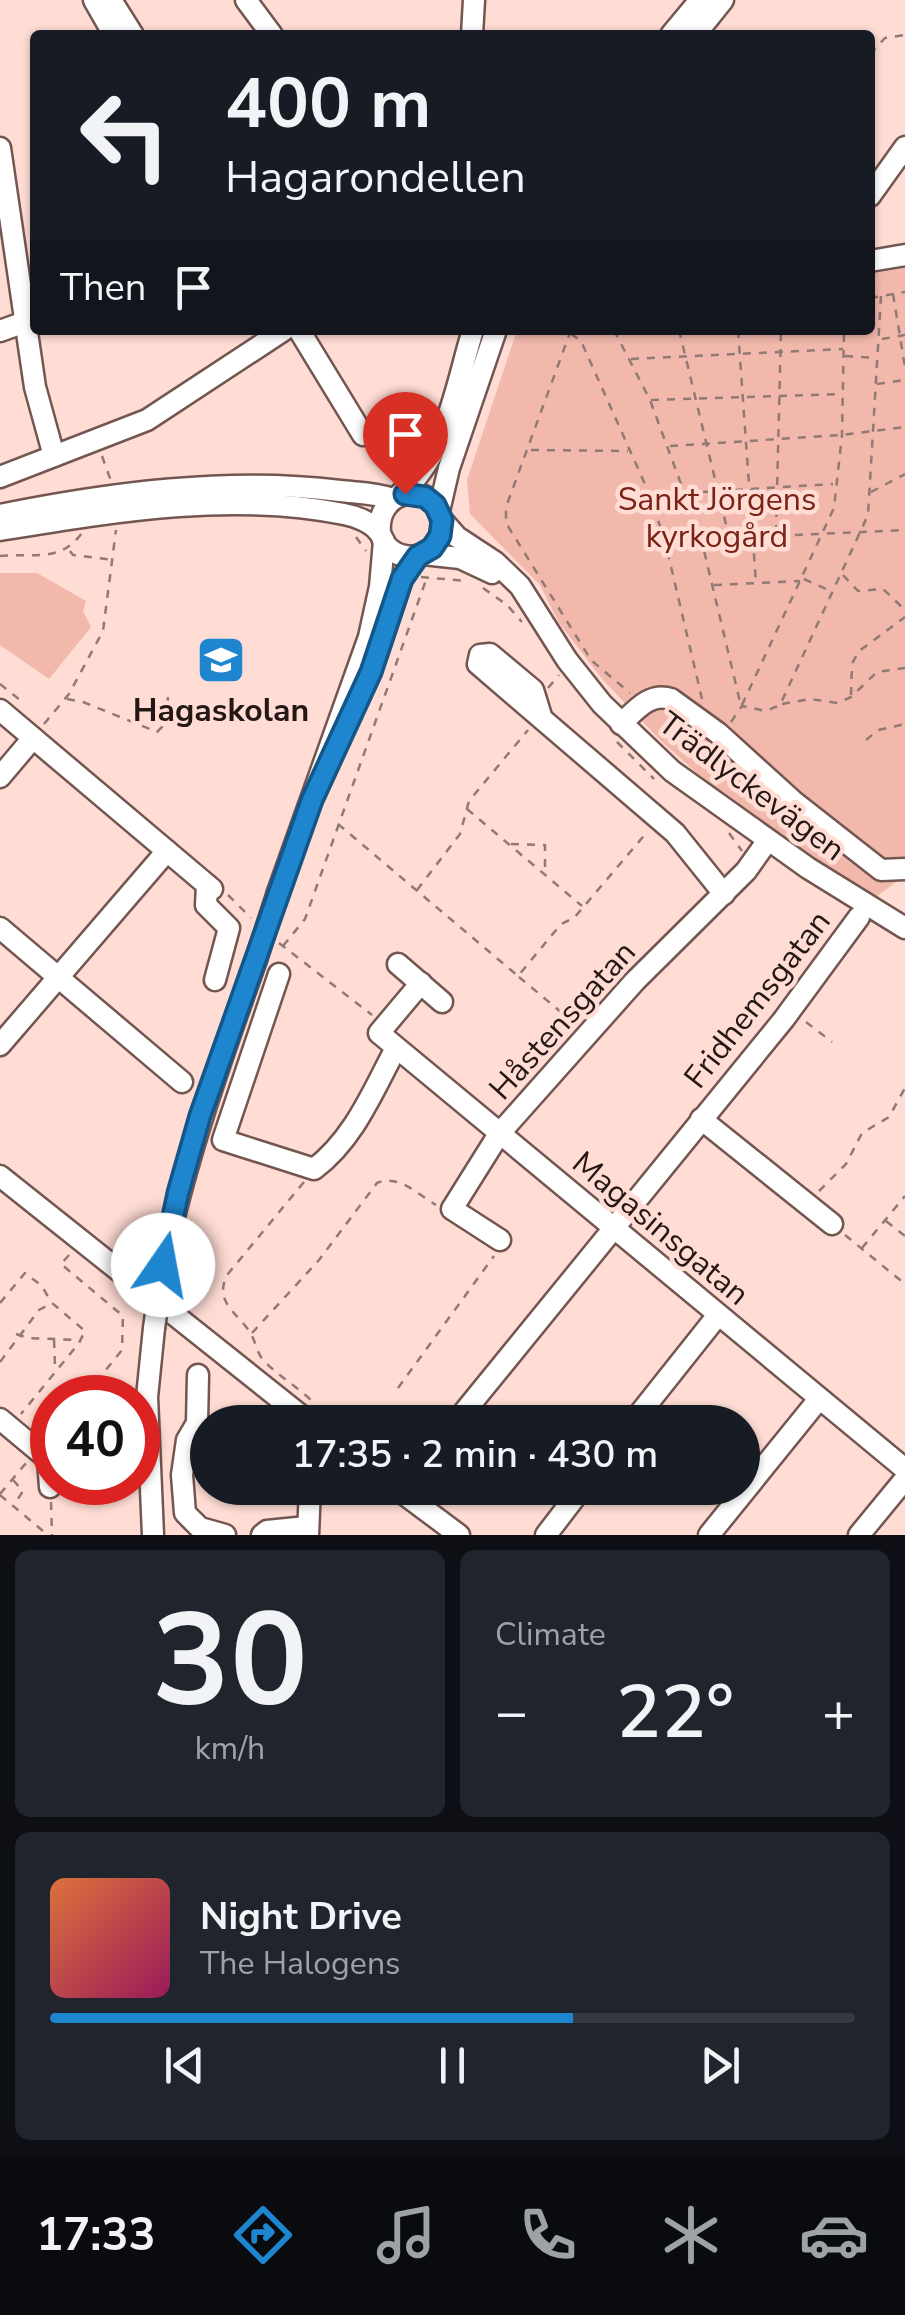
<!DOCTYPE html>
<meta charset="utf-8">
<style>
:root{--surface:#171b24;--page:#20242c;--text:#f1f3f6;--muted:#9ea1a6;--line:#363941;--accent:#1e85cf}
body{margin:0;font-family:"Nunito Sans",sans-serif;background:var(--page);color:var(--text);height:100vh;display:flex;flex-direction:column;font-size:38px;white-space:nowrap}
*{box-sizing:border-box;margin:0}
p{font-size:32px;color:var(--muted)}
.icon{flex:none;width:55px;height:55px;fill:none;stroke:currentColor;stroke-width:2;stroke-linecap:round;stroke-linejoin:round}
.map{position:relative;height:1535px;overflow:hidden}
.details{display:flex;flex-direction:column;gap:15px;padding:15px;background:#0d0f14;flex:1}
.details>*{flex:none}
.hud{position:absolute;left:30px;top:30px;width:845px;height:305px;border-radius:10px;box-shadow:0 2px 8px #0004;background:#171b24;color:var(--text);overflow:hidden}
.speed{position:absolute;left:30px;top:1375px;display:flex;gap:20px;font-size:50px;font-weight:700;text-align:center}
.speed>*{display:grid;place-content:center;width:130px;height:130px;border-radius:50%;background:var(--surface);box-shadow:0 2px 8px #0004;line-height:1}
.speed .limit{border:15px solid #d22;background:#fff;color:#111}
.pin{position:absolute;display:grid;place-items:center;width:85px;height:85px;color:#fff;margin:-102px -42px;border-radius:50% 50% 50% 0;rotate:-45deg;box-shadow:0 0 10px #0007}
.pin .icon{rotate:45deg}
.me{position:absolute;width:110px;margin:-55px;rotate:12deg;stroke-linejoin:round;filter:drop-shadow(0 0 8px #0008)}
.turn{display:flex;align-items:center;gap:35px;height:210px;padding:0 30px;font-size:45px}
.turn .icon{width:130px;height:130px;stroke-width:2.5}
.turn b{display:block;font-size:70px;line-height:85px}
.then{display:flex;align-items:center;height:95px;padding:0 30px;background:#0003;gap:20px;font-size:38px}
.big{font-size:75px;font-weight:600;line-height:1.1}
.details .widget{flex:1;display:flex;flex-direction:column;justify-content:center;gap:15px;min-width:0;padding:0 35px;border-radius:15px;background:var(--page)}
.details .dial{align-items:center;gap:0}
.dial b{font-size:130px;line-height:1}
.song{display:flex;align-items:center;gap:30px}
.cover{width:120px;height:120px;border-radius:15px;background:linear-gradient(135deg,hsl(20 70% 55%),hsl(330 70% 35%))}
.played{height:10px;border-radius:5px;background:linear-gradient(90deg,var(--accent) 65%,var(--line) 65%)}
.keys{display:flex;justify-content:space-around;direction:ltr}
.heat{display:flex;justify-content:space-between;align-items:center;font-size:55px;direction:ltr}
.details .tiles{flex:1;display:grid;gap:15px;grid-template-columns:1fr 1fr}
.widget:last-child{grid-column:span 2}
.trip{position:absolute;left:190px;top:1405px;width:570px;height:100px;border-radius:50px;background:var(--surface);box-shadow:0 2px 8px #0004;font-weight:600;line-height:100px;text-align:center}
.tabs{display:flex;height:160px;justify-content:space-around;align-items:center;background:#090b0e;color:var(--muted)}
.tabs .icon{width:70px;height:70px}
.tabs .current{color:var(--accent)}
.tabs b{font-size:45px;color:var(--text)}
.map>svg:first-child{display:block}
.green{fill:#f2b8ac}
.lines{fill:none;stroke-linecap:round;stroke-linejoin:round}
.minor-casing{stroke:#735650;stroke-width:25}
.path{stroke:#917974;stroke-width:2.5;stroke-dasharray:8 8;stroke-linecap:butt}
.minor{stroke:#fff;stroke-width:20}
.minor-bridge-casing{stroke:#735650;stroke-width:25;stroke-linecap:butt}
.minor-bridge{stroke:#fff;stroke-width:20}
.route-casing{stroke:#145687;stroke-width:25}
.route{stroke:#1e85cf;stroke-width:18}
.labels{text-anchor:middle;stroke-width:9;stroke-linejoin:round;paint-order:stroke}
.park-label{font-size:32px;fill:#7a2215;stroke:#ffdcd4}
.poi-label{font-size:32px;font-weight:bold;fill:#241715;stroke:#ffdcd4}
.street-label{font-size:32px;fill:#241715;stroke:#ffdcd4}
</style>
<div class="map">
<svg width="905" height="1535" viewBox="0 0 905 1535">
<rect width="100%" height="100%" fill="#ffdcd4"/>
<g class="green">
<path d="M905,268V875L875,898L758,821L699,775L661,741L603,680L559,623L540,585L470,514L467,480L517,330H870V274Z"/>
<path d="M0,573H37L86,601L83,611L91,627L49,679L0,645Z"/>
</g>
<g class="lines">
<g class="minor-casing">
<g id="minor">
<path d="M94,0L114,35"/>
<path d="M111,0L133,35"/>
<path d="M246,0L272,35"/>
<path d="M472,35L474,0"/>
<path d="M671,35L700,0"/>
<path d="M695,35L723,0"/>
<path d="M0,148L35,387L54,456"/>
<path d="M870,196L905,147"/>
<path d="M870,261L905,255"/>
<path d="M299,330L363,435"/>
<path d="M0,331L25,322"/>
<path d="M0,477L147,420L284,330"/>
<path d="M398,496C447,456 455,388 473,330"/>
<path d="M439,511L449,468L496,330"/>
<path d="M0,515C109,493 230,477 340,491C358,493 376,493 393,499"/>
<path d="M442,520L457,537L495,562L520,586L567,660L602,704L672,771L808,868L905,928"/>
<path d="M0,530C112,512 231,491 344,514C355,516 371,522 378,531C382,534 382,540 385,544C397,559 419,561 433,547C440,540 443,530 441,519C434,479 376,488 380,532"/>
<path d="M423,554L460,558L492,573"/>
<path d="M376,656L402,579L417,556"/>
<path d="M0,710L212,889"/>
<path d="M541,716L533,690L490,654L480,655L478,664L675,833L724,894"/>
<path d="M621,724C636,710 650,692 671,699L718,733L793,801L881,870L905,869"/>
<path d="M0,777L33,738"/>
<path d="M207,885L206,905L229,928L215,980"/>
<path d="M278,892L369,637L380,587L384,541"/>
<path d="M0,928L182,1082"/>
<path d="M398,964L442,1002"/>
<path d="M279,974L223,1140L314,1169C354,1139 373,1091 396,1048"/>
<path d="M421,983L379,1033L905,1469"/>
<path d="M0,1045L167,851"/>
<path d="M701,1119L832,1224"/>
<path d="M0,1176L309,1422"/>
<path d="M500,1240L452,1209L499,1134L635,981L746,871L768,840"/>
<path d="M163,1265C185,1160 220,1061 256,960"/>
<path d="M198,1375L197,1423L187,1440L182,1475L185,1513L200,1528L225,1535"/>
<path d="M0,1419L48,1459L50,1487"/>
<path d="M456,1422L784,1019L859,917"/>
<path d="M633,1422L718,1315"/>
<path d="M396,1488L459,1535"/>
<path d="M153,1535L147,1397L154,1328"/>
<path d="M262,1535L267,1531L307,1527"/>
<path d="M308,1535L310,1488"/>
<path d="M546,1535L582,1488"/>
<path d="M709,1535L819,1399"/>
<path d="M859,1535L905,1479"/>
</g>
</g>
<g class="path">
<path d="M870,54L885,38L905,35"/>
<path d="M893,294L905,367"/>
<path d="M870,298L905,292"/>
<path d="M571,330L506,507V523L591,660L630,693"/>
<path d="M614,330L650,400L701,538L741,706"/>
<path d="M679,330L729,537"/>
<path d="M738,330L756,583"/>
<path d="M571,334L581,341L649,493L665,541L702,699"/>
<path d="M882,339L905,335"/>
<path d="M845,356L877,358"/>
<path d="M631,359L843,349"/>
<path d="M877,384L905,380"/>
<path d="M651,400L843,394"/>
<path d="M670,446L842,435L905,427"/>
<path d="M531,450L628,451"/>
<path d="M102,456L111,481"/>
<path d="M871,492L905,474"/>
<path d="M687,493L833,484"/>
<path d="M776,533L781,330"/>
<path d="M356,537L366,551"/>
<path d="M667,541L905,530"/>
<path d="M70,551L73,555L113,560"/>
<path d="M0,556C33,553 60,563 82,533"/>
<path d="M843,575L858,591L883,589L905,610"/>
<path d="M421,577L467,581"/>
<path d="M804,579L833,592"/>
<path d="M714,585L800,581"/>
<path d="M483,588L507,605L522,622"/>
<path d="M0,684L20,700L21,706"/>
<path d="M548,688L559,675"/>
<path d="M851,695L852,664L858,652L905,617"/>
<path d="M67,699L83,702L157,732L166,723L168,697"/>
<path d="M782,704L810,699L838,703L851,697L877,672L905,668"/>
<path d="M742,705L834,508L842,435L844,330"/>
<path d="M731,722L742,706L766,711L780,705L868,515L881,296"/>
<path d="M44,724L69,694L103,631L116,530"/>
<path d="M866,740L878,730L905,724"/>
<path d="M617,742L654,779"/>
<path d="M467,809L582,906"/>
<path d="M338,824L518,976L561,924L574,918L648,831"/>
<path d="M729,833L742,851"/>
<path d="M511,844L545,845V872"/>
<path d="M417,890L460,834L469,801L528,730"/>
<path d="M228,895L251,918"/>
<path d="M279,943L372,1015"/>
<path d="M283,946L305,919L426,580"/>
<path d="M519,977L574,1023"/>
<path d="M806,1022L832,1042"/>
<path d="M304,1182L227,1275C215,1300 233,1310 247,1328C256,1338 255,1352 265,1362C280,1377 299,1388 314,1403"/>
<path d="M819,1191L846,1164L862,1133L889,1117L905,1088"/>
<path d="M886,1221L905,1236"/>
<path d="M845,1235L905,1284"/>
<path d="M862,1248L905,1196"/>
<path d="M69,1255L61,1264L123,1316L122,1350L83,1398"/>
<path d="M0,1303L25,1273L42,1286L51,1302"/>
<path d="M252,1333L319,1260L377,1183C399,1174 417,1194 436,1205"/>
<path d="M16,1334L28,1338L79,1340"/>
<path d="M54,1340L55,1367"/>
<path d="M0,1362L39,1310L52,1303L85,1331L79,1343L21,1414"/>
<path d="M398,1388L494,1256"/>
<path d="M13,1480L23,1491L14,1505"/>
<path d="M69,1487H82L86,1482"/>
<path d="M0,1494L27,1462"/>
<path d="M0,1495L43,1531L50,1532"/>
<path d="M51,1502L52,1535"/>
</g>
<use href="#minor" class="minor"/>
<g class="minor-bridge-casing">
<g id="minor-bridge">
<path d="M256,960L278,892"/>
<path d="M154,1328L163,1265"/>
</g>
</g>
<use href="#minor-bridge" class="minor-bridge"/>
</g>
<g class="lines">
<g class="route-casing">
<path id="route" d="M163,1265L178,1193L200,1116L312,800L371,672L402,579L418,556L432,548L440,536L442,520L435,505L425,497L405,494"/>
</g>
<use href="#route" class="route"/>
</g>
<defs>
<g id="school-square" transform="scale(2.5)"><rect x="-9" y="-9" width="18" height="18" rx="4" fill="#1e85cf" stroke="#ffdcd4"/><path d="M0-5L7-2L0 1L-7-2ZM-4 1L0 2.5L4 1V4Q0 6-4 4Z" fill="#fff"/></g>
</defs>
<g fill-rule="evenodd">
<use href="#school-square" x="221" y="660"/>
</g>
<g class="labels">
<g class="park-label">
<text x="717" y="510">Sankt Jörgens<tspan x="717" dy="37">kyrkogård</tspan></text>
</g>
<g class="poi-label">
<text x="221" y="721">Hagaskolan</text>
</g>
<g class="street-label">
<text transform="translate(752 786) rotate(37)" y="11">Trädlyckevägen</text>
<text transform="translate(757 999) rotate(-52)" y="11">Fridhemsgatan</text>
<text transform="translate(562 1020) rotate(-48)" y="11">Håstensgatan</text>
<text transform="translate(661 1228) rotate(40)" y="11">Magasinsgatan</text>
</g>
</g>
</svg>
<div class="speed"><div class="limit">40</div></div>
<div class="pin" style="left:405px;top:494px;background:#d93025"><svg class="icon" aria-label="arrive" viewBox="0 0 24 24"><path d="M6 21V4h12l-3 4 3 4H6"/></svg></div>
<svg class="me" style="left:163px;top:1265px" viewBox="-20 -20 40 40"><circle r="19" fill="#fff"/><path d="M0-13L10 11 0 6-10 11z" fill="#1e85cf"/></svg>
<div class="trip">17:35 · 2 min · 430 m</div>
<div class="hud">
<div class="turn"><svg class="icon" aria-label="left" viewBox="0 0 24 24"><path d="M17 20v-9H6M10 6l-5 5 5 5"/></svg><div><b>400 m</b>Hagarondellen</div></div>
<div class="then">Then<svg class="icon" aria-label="arrive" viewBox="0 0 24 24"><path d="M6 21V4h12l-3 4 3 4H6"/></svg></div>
</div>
</div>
<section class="details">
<div class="tiles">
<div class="widget dial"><b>30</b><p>km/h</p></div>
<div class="widget"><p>Climate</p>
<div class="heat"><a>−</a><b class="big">22°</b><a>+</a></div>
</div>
<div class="widget">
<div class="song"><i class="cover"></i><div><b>Night Drive</b><p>The Halogens</p></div></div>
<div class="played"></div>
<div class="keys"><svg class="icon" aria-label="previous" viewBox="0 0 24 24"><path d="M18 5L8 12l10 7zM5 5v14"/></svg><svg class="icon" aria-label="pause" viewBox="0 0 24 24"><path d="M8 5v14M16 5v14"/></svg><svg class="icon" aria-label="next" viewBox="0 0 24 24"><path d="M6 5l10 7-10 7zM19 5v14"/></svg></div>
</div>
</div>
</section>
<nav class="tabs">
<b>17:33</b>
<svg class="icon current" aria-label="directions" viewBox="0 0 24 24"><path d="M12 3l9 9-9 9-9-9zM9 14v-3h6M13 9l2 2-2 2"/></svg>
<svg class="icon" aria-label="music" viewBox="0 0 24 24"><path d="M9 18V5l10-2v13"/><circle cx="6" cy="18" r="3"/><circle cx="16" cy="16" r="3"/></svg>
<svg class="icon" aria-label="phone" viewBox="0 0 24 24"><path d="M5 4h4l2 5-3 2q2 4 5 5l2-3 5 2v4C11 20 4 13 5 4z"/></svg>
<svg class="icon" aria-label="climate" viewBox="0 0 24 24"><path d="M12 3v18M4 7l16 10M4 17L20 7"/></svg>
<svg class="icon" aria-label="car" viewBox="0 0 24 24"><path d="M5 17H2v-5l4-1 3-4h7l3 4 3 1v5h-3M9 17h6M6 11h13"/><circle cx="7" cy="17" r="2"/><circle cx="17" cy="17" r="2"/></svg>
</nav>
